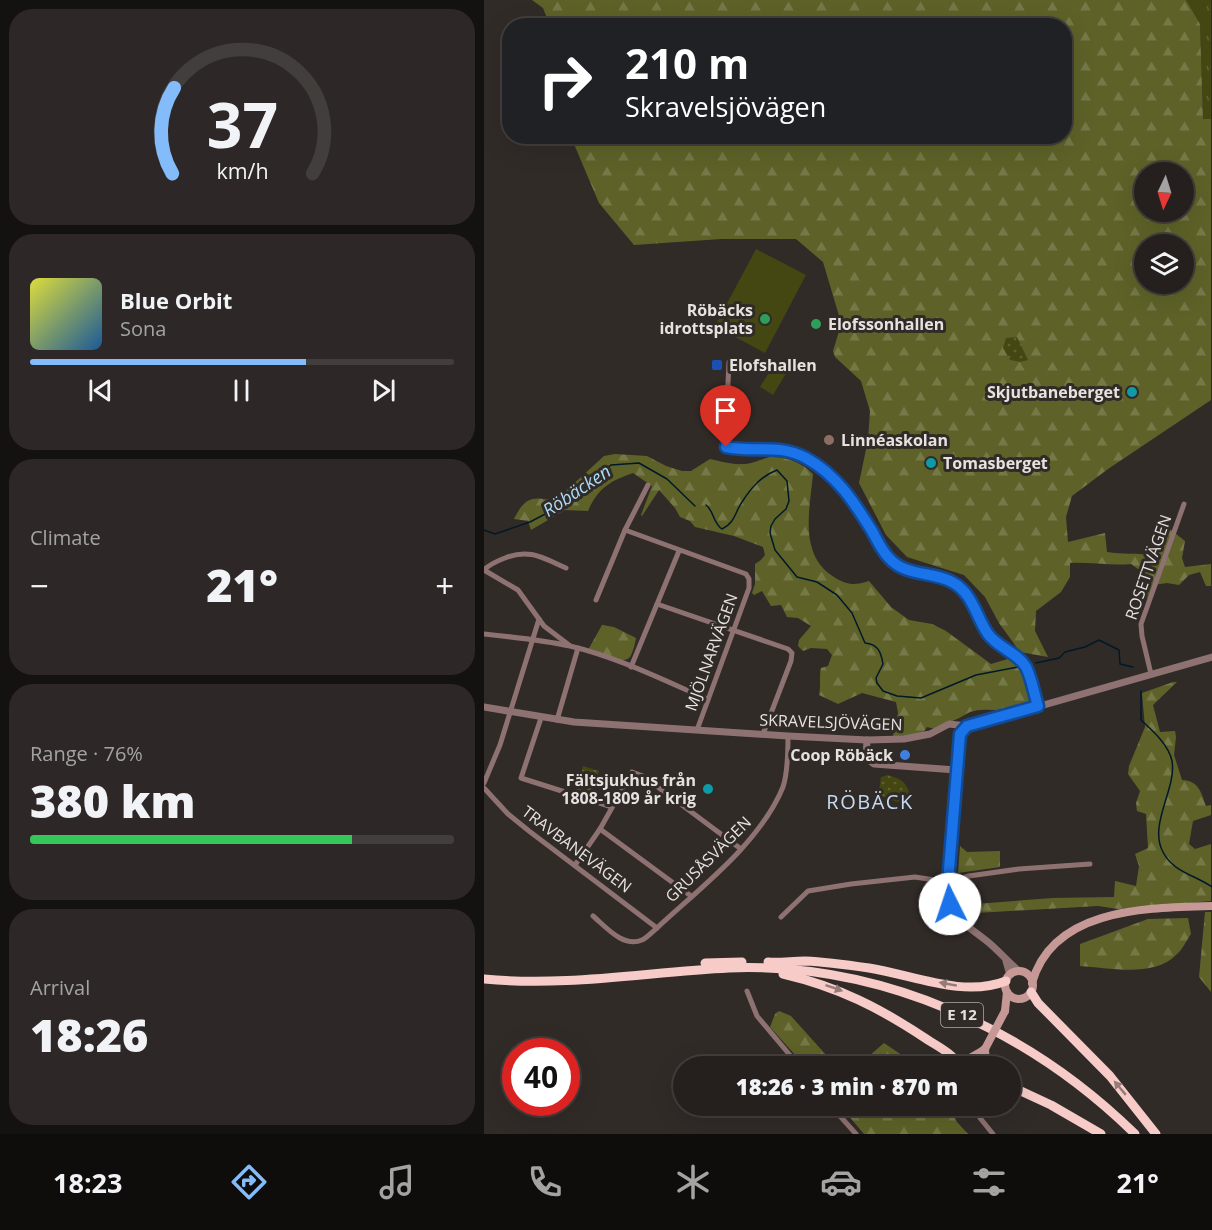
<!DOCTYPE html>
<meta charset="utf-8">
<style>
:root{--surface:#25201e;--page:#2d2827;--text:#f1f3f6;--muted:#a3a3a4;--line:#423e3c;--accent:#84bcfb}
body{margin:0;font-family:"Open Sans",sans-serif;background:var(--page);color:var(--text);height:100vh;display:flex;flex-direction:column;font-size:22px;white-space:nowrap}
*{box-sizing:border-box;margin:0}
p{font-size:20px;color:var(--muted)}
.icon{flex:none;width:33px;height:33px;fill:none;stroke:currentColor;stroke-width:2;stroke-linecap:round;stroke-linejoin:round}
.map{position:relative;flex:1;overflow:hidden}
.sheet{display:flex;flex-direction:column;gap:9px;padding:9px;background:#141210;width:484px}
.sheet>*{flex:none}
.top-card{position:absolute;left:18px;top:18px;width:570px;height:126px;border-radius:24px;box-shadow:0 6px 24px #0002,0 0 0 2px var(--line);background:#202124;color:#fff;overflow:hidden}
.needle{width:39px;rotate:184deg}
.buttons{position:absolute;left:650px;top:162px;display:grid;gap:12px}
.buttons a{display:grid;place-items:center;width:60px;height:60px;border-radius:50%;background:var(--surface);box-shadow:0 6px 24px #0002,0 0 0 2px var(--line);font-size:30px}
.speed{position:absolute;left:18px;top:1038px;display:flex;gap:12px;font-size:30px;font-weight:700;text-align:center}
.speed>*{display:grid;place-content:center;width:78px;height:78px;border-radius:50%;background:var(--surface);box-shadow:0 6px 24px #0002,0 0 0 2px var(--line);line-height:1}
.speed .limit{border:9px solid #d22;background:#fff;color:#111}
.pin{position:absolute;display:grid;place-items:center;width:51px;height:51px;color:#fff;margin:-62px -26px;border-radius:50% 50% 50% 0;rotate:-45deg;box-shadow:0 0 6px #0007}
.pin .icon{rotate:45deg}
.me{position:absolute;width:66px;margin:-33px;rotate:356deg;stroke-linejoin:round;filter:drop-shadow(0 0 4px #0008)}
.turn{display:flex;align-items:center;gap:21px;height:126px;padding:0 24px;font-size:27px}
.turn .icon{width:78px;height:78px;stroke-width:2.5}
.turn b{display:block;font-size:42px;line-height:51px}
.big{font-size:45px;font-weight:800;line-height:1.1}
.sheet .card{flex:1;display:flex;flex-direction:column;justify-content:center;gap:9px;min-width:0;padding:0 21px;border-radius:24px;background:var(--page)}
.sheet .dial{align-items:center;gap:0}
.dial svg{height:156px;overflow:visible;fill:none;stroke:var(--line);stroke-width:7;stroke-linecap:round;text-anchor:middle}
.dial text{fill:var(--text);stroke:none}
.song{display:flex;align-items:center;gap:18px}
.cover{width:72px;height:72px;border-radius:9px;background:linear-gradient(135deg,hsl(60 70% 55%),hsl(210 70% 35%))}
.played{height:6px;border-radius:3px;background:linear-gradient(90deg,var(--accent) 65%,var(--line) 65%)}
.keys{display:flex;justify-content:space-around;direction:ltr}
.heat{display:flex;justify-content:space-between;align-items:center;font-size:33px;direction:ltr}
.charge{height:9px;border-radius:4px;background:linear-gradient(90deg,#34c759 76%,var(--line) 0)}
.trip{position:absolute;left:189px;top:1056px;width:348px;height:60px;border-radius:30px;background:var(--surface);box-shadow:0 6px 24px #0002,0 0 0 2px var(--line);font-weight:800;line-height:60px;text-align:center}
.dock{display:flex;height:96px;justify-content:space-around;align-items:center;background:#0f0d0c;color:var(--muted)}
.dock .icon{width:42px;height:42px}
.dock .on{color:var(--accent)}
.dock b{font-size:27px;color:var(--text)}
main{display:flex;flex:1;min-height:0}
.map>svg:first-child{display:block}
.grass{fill:url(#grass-tufts)}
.forest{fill:url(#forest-firs);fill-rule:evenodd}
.park{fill:url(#park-dots)}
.pitch{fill:#444711}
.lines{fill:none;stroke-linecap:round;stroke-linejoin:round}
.stream{stroke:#001929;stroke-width:1.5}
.minor{stroke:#8e7271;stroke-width:5}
.tertiary{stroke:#8e7271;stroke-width:7}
.secondary{stroke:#c69997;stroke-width:8}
.trunk{stroke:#f6cbc8;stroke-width:9}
.secondary-bridge{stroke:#c69997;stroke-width:8}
.oneway{fill:#947b78}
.route-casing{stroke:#114b97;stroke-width:15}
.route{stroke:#1a73e8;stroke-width:10}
.leisure-dot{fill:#2e9e5b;stroke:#312b28;stroke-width:2}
.transit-dot{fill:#1a4fb4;stroke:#312b28;stroke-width:2}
.culture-dot{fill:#0f9aa8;stroke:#312b28;stroke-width:2}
.education-dot{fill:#8d6e63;stroke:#312b28;stroke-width:2}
.shop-dot{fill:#3f7fe0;stroke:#312b28;stroke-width:2}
.labels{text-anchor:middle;stroke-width:6;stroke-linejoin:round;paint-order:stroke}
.shield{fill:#312b28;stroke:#b0aba9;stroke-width:1.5}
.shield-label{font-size:15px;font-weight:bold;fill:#e6e2e0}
.poi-label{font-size:16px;font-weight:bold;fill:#e6e2e0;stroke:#312b28;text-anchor:end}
.street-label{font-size:16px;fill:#e6e2e0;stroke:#312b28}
.water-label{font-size:18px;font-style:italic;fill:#abdbfa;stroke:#312b28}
.quarter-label{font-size:20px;letter-spacing:1.5px;fill:#c6dbf3;stroke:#312b28}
</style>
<main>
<section class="sheet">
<div class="card dial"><svg viewBox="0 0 100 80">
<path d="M14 69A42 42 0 1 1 86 69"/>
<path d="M14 69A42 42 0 0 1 15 25" stroke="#84bcfb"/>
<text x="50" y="56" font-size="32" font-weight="700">37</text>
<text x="50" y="72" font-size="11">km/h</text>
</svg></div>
<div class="card">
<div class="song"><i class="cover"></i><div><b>Blue Orbit</b><p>Sona</p></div></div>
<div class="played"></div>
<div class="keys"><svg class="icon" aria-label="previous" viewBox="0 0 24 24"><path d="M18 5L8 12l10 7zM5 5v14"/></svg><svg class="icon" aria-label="pause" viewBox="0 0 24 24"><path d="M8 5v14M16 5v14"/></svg><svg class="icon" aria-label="next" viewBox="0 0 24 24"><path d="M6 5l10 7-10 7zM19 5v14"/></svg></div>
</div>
<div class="card"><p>Climate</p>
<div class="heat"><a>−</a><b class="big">21°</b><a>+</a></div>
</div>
<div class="card"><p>Range · 76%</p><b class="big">380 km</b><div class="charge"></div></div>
<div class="card"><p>Arrival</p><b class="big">18:26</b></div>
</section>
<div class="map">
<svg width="728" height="1134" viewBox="0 0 728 1134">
<defs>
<pattern id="grass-tufts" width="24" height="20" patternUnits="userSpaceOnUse" patternTransform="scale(1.5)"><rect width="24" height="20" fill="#444711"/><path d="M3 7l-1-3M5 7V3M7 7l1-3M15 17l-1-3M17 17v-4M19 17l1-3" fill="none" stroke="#5f6133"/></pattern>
<pattern id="forest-firs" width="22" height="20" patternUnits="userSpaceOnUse" patternTransform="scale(1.5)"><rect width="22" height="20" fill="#5e6228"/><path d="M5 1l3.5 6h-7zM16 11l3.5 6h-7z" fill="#757847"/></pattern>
<pattern id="park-dots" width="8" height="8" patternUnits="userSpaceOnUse" patternTransform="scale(1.5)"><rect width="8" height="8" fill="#444711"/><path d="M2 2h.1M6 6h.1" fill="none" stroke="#5f6133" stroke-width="1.8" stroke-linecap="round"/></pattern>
</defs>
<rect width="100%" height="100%" fill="#312b28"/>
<path class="grass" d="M702,0H727V119H719L716,24Z"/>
<g class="forest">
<path d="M48,0H702L716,24L719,119H727V400L624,469L588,496L582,517L584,542L621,533L623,552C638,555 652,552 667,556L672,548L668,537L682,526L701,541L698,558L701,567L727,564V586H722L716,572L705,575L695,585L683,583L669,585L663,599L658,594L654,569L647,564C627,566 606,562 586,563V577L577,592L552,611L551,631L564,657L536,652L515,623L501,597L480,575L423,557L402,535L375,483L384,440L386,411L377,381L351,357L349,351L356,328V319L339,262L312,239H237L150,245L115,203L87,137L580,136V26H66L59,8ZM660,172H699V212H660ZM660,244H699V284H660Z"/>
<path d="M131,454L163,456L182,466L198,471H207L226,459C236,461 248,465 259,464C269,464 277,459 286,457C302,456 319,463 329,474C326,508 314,555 350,577C362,585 371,586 385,581L407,607L425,620L448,624L462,631L507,664L527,658L543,678L546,701C531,716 509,707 490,711C483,712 479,717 473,719C465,723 459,724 451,729L443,727L439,733L421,737L409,736L414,713L412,702L378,693L354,704L335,695C337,687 335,673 337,668L344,666L348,655L343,649L327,648L319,651L314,646L315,640L327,626L314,618L303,617L297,605L287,606L278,591L270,595L268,593L271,584V564L277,560L281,555L279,547L250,536L211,527L206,521L196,517L191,508L175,490L158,516L157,515L168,486L149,473C126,481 114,488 104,511L81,510L47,530L44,521L30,519C41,497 48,496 71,501L120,456Z"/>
<path d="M118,625L130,627L152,638C151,644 149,652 146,657C138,666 114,653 104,650Z"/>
<path d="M689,682H693L669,705L676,732L691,731L692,737L690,755L698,780C715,781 717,792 722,806L727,805V815L709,821L705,844L711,849L727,844V901L634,909L614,906L475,914L466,891L474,892L477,903L491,904L569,898L630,897L631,881L652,886L655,866L651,854L664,848L662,814L653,811L652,803L656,791L644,774L645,766L661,727L658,693Z"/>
<path d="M476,846L483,852L516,851V867L474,873Z"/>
<path d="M721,912H727V992L715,977Z"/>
<path d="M704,918L707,934C702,941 699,949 693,954C671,978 626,968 596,966V944L664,919Z"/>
<path d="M295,1011L307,1016L352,1066H321L286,1027L291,1014Z"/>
<path d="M400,1043L434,1066H381L385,1056Z"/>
<path d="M358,1106H464L473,1122L484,1134H380L357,1107Z"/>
</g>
<g class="park">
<path d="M533,337L544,360L536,362L526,360L519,348L522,338Z"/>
<path d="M99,766L115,771L107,796L92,791Z"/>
<path d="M404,775C414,778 422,781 425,792L421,798L414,802L399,797L395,791L397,777Z"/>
</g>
<g class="pitch">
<path d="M272,249L322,275L281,353L231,326Z"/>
<path d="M291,363L304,370L289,395L276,387Z"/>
</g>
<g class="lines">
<g class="stream">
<path d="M222,505C230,511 229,523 238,529C251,523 251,512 258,502C267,488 277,476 293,470L303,481L305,501L302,509L291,519L287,526L286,533L291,550L313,577L333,582L353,595L368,613L381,643C394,644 397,652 399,664L392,678L393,683L399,691L413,696L437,698L492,675L534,667"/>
<path d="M0,530L11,534L46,522L82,503L127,465L155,463L183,479L211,506"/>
<path d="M552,663L575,658L581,652L601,647L615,640L635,650L636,664L649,667"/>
<path d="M657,691V720C668,730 685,745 688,761C693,788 664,825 679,852C689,872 711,875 728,887"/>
</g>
<g class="minor">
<path d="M245,362L241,447C270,453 294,443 322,458C353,474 370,502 388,531C393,540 398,551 405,558C422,577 448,571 468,582C489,593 492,617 504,634C514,648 533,652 542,667C548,679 550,694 554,706"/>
<path d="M141,530L262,574L265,579V588L213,730"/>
<path d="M0,570L34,590L60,626L85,645"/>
<path d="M0,570C6,564 13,561 21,558C45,548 59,558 82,568"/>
<path d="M112,600L141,530L164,485"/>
<path d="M173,604L304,649L308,653L307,661L279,734"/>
<path d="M0,634C29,637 58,640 86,646C133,657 179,680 223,699"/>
<path d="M147,667L195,551"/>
<path d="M667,674L658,636L657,624L700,504"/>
<path d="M57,718L37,778L128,807"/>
<path d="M73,720L94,648"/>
<path d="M0,783L16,745L55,619"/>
<path d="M0,788L24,814L45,831L173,928"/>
<path d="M116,829L207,896"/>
<path d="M91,865L116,829L148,772L159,776L257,849"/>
<path d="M109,916C122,927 139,948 158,940C163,938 169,931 173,928C217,887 276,843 299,787C304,772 304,751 304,736"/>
<path d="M297,917L324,891L367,884L431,877L464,882L485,876L535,869L606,864"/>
<path d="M263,991L273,1016L315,1066"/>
<path d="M347,1106L372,1134"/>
<path d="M490,1106L496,1118L509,1134"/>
</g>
<g class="tertiary">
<path d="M0,707L90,722L304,736L383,740L420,739L446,734L465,724L483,726L528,714L728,657"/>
<path d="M483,726L476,734L464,882C465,920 477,920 504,942C515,951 524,962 535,971"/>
<path d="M383,740L382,758L390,764L472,770"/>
<path d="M522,961L526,975"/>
</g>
<g class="secondary">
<circle cx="535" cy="985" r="14"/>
<path d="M548,983C569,907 665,908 728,906"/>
<path d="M521,1011L523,992"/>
<path d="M501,1049L502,1066"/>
<path d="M476,1066C482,1058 493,1055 501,1049"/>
</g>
<g class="trunk">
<path d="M284,962C296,963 308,961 321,961C342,962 364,965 385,968C429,975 479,998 522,981"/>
<path d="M221,963L258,962"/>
<path d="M299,974C355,987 396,1008 444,1040C455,1047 469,1054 476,1066"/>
<path d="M0,979C82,987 163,972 245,968C397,962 544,1029 651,1134"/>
<path d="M547,992L554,1003L626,1076L672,1134"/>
<path d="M526,1086L567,1105L617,1134"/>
</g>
<path class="secondary-bridge" d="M501,1049L521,1011"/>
</g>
<defs><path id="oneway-solid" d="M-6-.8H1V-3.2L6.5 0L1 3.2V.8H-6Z" transform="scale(1.5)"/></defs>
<g class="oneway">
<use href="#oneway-solid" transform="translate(464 984) rotate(-170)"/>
<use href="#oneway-solid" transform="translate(350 988) rotate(19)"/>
<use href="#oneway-solid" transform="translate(636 1088) rotate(-130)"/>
</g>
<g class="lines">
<g class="route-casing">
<path id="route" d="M242,447C270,453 294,443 322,458C353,475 370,502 388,531C393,540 398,551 405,558C422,577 448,571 468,582C489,593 492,617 504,634C514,648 533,652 542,667C548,679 550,694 554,706L483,726L476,734L464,882L466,904"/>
</g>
<use href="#route" class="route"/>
</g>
<g class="leisure-dot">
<circle cx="281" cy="319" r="6"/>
<circle cx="332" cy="324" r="6"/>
</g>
<rect class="transit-dot" x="227" y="359" width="12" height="12" rx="3"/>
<g class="culture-dot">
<circle cx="648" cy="392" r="6"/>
<circle cx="447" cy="463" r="6"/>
<circle cx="224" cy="789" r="6"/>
</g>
<circle class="education-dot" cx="345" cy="440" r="6"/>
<circle class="shop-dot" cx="421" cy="755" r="6"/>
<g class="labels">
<rect class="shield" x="457" y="1003" width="42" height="24" rx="4.5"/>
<g class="shield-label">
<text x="478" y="1020">E 12</text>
</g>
<g class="poi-label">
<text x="269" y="316">Röbäcks<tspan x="269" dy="18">idrottsplats</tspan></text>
<text x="344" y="330" text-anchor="start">Elofssonhallen</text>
<text x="245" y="371" text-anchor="start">Elofshallen</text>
<text x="636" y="398">Skjutbaneberget</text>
<text x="357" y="446" text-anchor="start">Linnéaskolan</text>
<text x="459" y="469" text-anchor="start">Tomasberget</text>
<text x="409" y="761">Coop Röbäck</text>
<text x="212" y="786">Fältsjukhus från<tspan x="212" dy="18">1808-1809 år krig</tspan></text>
</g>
<g class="street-label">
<text transform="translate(664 567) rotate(-71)" y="6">ROSETTVÄGEN</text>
<text transform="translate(227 652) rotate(-70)" y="6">MJÖLNARVÄGEN</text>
<text transform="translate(347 722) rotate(2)" y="6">SKRAVELSJÖVÄGEN</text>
<text transform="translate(93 849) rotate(37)" y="6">TRAVBANEVÄGEN</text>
<text transform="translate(224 859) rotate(-45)" y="6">GRUSÅSVÄGEN</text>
</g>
<g class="water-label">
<text transform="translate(93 491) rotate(-34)" y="6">Röbäcken</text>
</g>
<g class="quarter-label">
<text x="386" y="809">RÖBÄCK</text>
</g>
</g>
</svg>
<div class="buttons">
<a><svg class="needle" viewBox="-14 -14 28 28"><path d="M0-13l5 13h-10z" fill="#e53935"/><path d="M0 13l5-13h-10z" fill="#a3a3a4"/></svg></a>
<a><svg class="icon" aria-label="layers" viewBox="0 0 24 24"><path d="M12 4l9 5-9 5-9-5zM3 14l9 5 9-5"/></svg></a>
</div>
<div class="speed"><div class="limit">40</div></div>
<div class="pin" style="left:242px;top:447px;background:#d93025"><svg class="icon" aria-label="arrive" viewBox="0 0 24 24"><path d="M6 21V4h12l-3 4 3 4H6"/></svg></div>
<svg class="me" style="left:466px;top:904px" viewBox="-20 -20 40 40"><circle r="19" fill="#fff"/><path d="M0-13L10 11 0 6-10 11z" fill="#1a73e8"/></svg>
<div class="trip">18:26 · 3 min · 870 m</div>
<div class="top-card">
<div class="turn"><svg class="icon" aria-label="right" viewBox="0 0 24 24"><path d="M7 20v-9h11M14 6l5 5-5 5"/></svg><div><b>210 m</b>Skravelsjövägen</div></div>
</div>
</div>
</main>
<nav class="dock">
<b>18:23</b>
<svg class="icon on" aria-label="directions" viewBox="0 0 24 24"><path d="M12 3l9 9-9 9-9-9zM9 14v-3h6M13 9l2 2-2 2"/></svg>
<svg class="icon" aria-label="music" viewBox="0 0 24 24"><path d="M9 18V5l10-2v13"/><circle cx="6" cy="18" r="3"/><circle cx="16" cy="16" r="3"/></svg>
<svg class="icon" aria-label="phone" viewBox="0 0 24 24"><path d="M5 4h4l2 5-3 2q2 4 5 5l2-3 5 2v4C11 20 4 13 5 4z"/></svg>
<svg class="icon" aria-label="climate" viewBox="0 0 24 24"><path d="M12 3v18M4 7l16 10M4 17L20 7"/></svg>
<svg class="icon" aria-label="car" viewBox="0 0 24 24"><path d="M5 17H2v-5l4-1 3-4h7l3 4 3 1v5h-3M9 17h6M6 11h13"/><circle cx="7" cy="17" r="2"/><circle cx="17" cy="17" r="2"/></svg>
<svg class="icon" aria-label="filters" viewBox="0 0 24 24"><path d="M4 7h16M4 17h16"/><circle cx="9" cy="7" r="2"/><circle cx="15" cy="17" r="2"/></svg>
<b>21°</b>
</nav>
